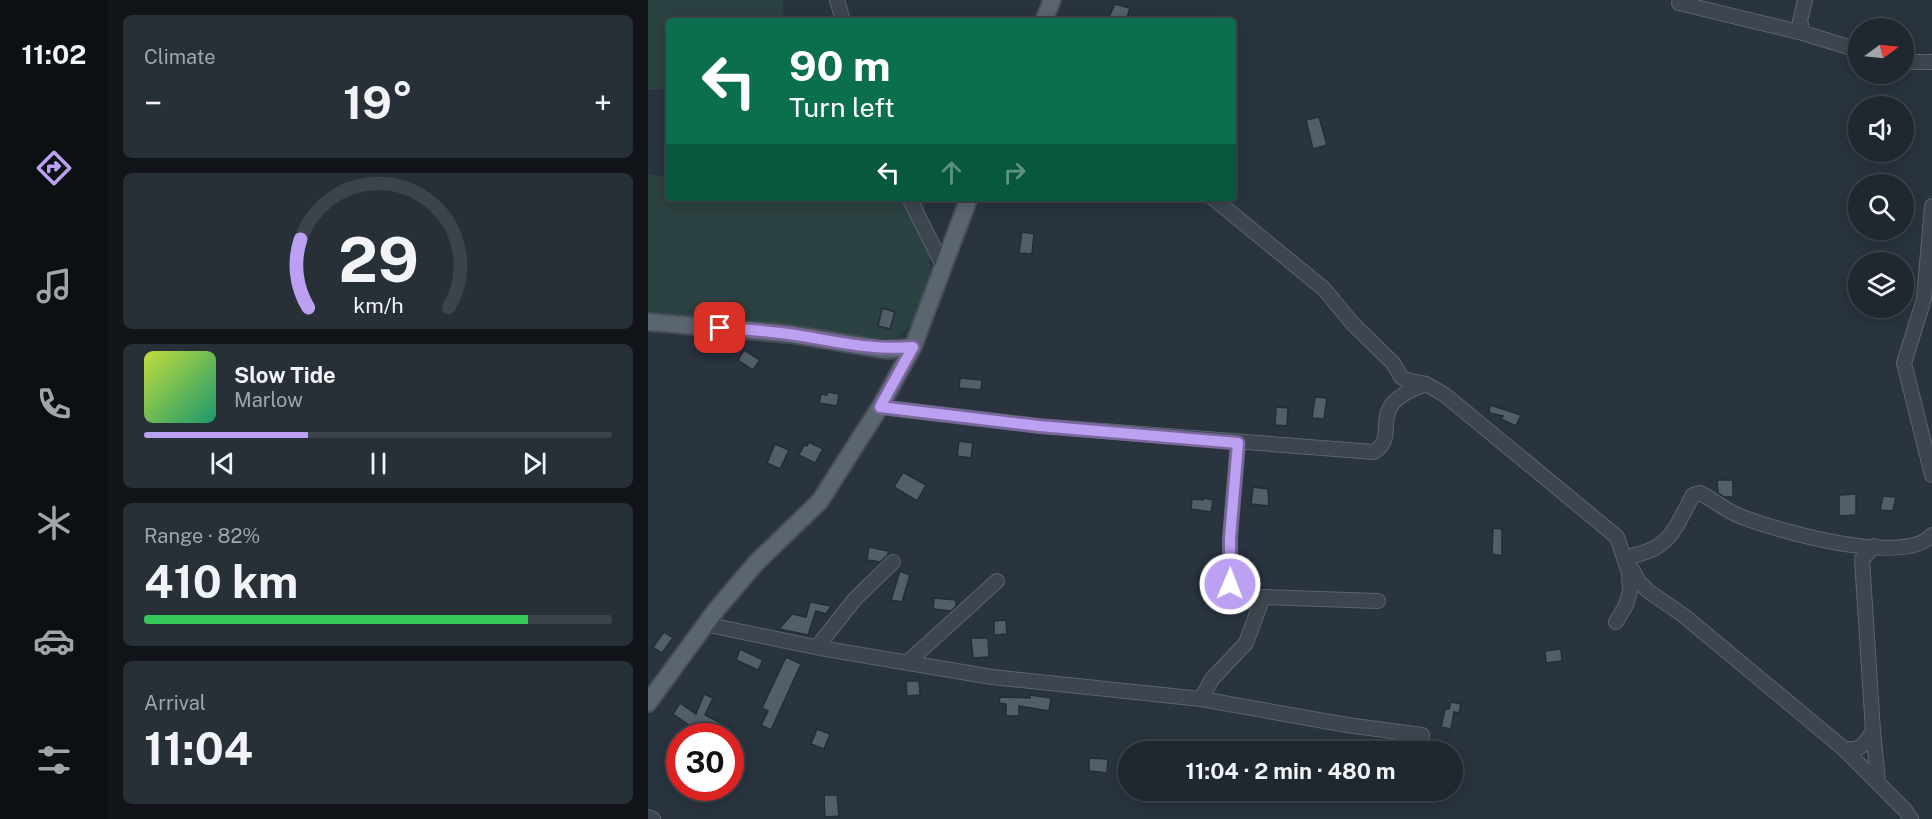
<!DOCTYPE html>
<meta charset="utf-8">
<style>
:root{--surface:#1f272f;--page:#272f37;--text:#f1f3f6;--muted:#a1a5aa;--line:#3c444b;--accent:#bca0f2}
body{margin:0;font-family:"Public Sans",sans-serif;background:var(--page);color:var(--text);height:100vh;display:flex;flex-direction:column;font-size:22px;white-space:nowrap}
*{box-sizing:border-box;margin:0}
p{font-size:20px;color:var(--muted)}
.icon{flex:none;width:33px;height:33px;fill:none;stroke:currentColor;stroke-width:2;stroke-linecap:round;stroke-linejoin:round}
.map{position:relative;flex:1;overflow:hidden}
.details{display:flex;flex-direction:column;gap:15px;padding:15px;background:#11151a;width:540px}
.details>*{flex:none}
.banner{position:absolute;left:18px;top:18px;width:570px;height:183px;border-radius:6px;box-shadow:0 3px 15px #0003,0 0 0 2px var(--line);background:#0b6e4f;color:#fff;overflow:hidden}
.needle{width:39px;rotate:75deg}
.controls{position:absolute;left:1200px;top:18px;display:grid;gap:12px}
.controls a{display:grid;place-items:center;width:66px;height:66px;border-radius:50%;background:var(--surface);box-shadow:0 3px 15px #0003,0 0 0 2px var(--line);font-size:30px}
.speed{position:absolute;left:18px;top:723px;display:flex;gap:12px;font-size:30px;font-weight:700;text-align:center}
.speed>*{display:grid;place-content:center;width:78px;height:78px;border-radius:50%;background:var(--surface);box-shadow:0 3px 15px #0003,0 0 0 2px var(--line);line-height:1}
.speed .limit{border:9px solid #d22;background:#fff;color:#111}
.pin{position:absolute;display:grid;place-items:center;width:51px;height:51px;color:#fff;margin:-26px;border-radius:12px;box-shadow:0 3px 9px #0006}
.me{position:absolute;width:66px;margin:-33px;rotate:1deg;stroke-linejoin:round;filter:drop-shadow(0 0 4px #0008)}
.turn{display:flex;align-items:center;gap:21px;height:126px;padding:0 24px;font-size:27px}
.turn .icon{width:78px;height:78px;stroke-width:2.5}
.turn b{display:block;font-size:42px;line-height:51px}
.lanes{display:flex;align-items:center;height:57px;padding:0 24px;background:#0003;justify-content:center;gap:30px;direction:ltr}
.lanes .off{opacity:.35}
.big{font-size:45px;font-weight:700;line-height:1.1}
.details .widget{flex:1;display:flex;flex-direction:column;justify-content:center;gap:9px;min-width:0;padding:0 21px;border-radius:9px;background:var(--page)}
.details .dial{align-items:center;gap:0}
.dial svg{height:156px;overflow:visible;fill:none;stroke:var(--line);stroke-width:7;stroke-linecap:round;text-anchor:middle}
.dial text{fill:var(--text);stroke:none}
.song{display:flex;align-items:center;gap:18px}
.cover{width:72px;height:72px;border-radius:9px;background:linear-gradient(135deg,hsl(70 70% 55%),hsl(160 70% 35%))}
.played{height:6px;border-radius:3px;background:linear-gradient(90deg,var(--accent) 35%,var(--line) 35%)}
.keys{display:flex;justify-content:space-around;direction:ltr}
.heat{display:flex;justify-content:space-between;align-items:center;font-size:33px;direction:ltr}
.charge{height:9px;border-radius:4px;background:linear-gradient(90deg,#34c759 82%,var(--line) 0)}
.trip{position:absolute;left:470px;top:741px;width:345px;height:60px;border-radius:30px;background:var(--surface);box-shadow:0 3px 15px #0003,0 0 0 2px var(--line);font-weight:700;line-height:60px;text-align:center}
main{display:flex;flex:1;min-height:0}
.dock{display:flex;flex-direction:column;width:108px;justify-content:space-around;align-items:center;background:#0c1013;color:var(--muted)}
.dock .icon{width:42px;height:42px}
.dock .selected{color:var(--accent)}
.dock b{font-size:27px;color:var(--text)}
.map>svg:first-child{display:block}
.green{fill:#2c4141}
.building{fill:#525f69;stroke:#232d36;stroke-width:1.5}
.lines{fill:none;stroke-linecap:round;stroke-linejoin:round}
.minor-casing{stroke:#5a646c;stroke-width:16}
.major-casing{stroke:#464f58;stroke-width:20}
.minor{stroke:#3d464f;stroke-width:14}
.major{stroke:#5b656f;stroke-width:16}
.route-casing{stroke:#7a689d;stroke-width:15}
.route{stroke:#bca0f2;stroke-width:10}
</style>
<main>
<nav class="dock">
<b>11:02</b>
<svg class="icon selected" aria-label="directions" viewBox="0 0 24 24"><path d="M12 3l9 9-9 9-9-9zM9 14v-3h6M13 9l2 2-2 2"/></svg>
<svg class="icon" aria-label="music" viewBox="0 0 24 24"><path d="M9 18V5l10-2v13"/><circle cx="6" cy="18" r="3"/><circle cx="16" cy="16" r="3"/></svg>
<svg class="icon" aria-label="phone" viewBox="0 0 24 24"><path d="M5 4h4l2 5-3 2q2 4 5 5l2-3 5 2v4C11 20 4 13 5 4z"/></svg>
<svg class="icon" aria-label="climate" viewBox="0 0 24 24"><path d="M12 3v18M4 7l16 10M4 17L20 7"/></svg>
<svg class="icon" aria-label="car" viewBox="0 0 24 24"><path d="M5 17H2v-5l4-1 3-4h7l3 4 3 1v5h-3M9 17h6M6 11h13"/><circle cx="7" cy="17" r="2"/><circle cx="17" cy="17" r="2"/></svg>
<svg class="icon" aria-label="filters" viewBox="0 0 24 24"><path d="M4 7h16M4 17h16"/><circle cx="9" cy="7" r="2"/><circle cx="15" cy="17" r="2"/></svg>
</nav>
<section class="details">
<div class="widget"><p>Climate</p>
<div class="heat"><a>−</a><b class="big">19°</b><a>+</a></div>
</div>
<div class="widget dial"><svg viewBox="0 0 100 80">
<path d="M14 69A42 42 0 1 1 86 69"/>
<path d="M14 69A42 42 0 0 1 10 34" stroke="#bca0f2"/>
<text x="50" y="56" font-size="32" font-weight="700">29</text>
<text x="50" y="72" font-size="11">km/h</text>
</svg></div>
<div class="widget">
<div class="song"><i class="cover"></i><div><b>Slow Tide</b><p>Marlow</p></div></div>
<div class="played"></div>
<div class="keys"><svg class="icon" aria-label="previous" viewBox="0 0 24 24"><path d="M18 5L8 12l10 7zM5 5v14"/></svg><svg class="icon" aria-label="pause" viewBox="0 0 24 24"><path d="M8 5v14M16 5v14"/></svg><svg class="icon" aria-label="next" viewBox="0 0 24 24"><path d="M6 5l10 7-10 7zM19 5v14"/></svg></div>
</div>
<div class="widget"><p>Range · 82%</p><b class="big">410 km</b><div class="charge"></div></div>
<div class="widget"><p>Arrival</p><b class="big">11:04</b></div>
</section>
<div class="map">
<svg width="1284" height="819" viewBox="0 0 1284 819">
<rect width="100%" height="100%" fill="#29343f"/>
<g class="green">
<path d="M0,0H135L136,21H21V89L0,90Z"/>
<path d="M0,174L21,177V198H237L276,201L284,286L265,324L242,343L104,322L0,314Z"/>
</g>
<g class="building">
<path d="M467,4L482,8L478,21L460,19Z"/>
<path d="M671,117L679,145L665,149L658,120Z"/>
<path d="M374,232L386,234L384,254L371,253Z"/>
<path d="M234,308L247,312L242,329L230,326Z"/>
<path d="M96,350L112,360L105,370L90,360Z"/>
<path d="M312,378L334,380L333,390L311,388Z"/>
<path d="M179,392L191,394L189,406L171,403L173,394L179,395Z"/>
<path d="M667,397L679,398L676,419L664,418Z"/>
<path d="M842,405L873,415L868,426L853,419L855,416L841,413Z"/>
<path d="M628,407L640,408L639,426L627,425Z"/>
<path d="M311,441L325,443L323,458L309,456Z"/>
<path d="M161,442L175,449L167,463L151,455L156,445L159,446Z"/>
<path d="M127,444L141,450L132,469L119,463Z"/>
<path d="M255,472L278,485L269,501L246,487Z"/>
<path d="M1069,480H1085V497H1076L1070,493Z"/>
<path d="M605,487L620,489L621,506L603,504Z"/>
<path d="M1208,494V515L1191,516V495Z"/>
<path d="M1235,496L1248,497L1245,511L1232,510Z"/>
<path d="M556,498L565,500L563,512L543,509L544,499L555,500Z"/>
<path d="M845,528L854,529V556L844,554Z"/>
<path d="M221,547L240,551V555L232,562L219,560Z"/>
<path d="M252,571L262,575L254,602L243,600Z"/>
<path d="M286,598L308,600V606L303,611L285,609Z"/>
<path d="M162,602L183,606L178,614L168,611L160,635L131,629L144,614L158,617Z"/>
<path d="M358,620L359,634L346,635V621Z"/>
<path d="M16,632L25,638L14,653L5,647Z"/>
<path d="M323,638H340L341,657L325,658Z"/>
<path d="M92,649L115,660L110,670L88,660Z"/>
<path d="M913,649L914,661L898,663L897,651Z"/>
<path d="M138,657L153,664L123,730L113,725L120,711L114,708Z"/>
<path d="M258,681H271L272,695L259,696Z"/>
<path d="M56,694L65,698L57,715L84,729L79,736H72L51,725L48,730L25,714L32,703L48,714Z"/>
<path d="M382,695L403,698L401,711L371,706V716H358V704L351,703L352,697L382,698Z"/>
<path d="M803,702L813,704L811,713L806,712L803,729L793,727L797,709H801Z"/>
<path d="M169,729L182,734L176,749L163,744Z"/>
<path d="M441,758L460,759L459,773L441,771Z"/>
<path d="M176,795H189L191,816L177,817Z"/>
</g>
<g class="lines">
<g class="minor-casing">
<g id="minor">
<path d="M189,0L195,21"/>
<path d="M1157,0L1152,21L1155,33L1210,50"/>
<path d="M1031,3L1155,33"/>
<path d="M1256,62H1284"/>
<path d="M261,198L296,267"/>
<path d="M565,198L676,289L705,324L745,363L753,377L761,381L778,384L797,395L969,537L981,573L982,591L978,605L968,622"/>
<path d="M1284,206L1276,299L1256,363L1284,475"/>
<path d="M232,407L391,426L726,452C754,434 714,407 776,385"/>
<path d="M590,443L582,538V595C593,604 602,601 615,597L730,601"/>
<path d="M56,624L172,648L344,677L553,699L699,725L774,735"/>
<path d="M169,647L207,599L245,562"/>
<path d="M261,661L349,581"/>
<path d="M553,699L564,679L598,643L615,597"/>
<path d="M1225,731L1214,559L1226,546"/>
<path d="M1195,748C1211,753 1217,744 1225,731L1230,781"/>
<path d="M0,817L5,819"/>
<path d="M1263,819L1257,810L1195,748L1035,615L1000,591L991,582L977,557C1022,550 1025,532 1045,495L1052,493C1066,500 1078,511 1092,516C1129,531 1256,567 1284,535"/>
</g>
</g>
<g class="major-casing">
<g id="major">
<path d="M396,21L404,0"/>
<path d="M0,322L142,334L238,350L265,347"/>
<path d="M0,703L68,610L108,563L172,501L232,407L265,347L321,198"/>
</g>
</g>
<use href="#minor" class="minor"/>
<use href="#major" class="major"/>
</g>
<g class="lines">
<g class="route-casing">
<path id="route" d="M72,328C95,329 118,331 141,334C183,340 222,351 265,347L232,407L391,426L590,443L582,538V584"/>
</g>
<use href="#route" class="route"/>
</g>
</svg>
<div class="controls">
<a><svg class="needle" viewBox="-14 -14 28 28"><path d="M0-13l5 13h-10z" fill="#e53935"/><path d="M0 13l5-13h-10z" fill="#a1a5aa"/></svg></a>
<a><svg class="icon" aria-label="sound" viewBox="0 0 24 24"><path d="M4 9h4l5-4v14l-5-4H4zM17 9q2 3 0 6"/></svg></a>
<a><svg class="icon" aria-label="search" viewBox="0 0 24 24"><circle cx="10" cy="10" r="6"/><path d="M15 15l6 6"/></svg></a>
<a><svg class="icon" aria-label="layers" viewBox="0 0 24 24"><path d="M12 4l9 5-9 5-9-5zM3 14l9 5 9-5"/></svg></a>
</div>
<div class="speed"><div class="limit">30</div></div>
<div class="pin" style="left:72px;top:328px;background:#d93025"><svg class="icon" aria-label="arrive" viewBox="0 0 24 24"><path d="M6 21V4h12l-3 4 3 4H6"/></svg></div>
<svg class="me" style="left:582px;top:584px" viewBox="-20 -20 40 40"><circle r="17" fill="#bca0f2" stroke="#fff" stroke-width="3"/><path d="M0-11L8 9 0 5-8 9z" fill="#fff"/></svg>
<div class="trip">11:04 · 2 min · 480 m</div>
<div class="banner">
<div class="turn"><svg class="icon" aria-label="left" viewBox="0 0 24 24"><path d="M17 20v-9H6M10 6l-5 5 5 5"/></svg><div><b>90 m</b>Turn left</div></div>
<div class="lanes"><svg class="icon" aria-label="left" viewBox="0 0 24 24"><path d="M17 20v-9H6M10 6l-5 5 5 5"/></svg><svg class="icon off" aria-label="ahead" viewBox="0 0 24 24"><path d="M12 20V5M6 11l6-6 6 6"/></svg><svg class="icon off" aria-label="right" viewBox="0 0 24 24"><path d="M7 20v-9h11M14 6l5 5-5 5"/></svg></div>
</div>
</div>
</main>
